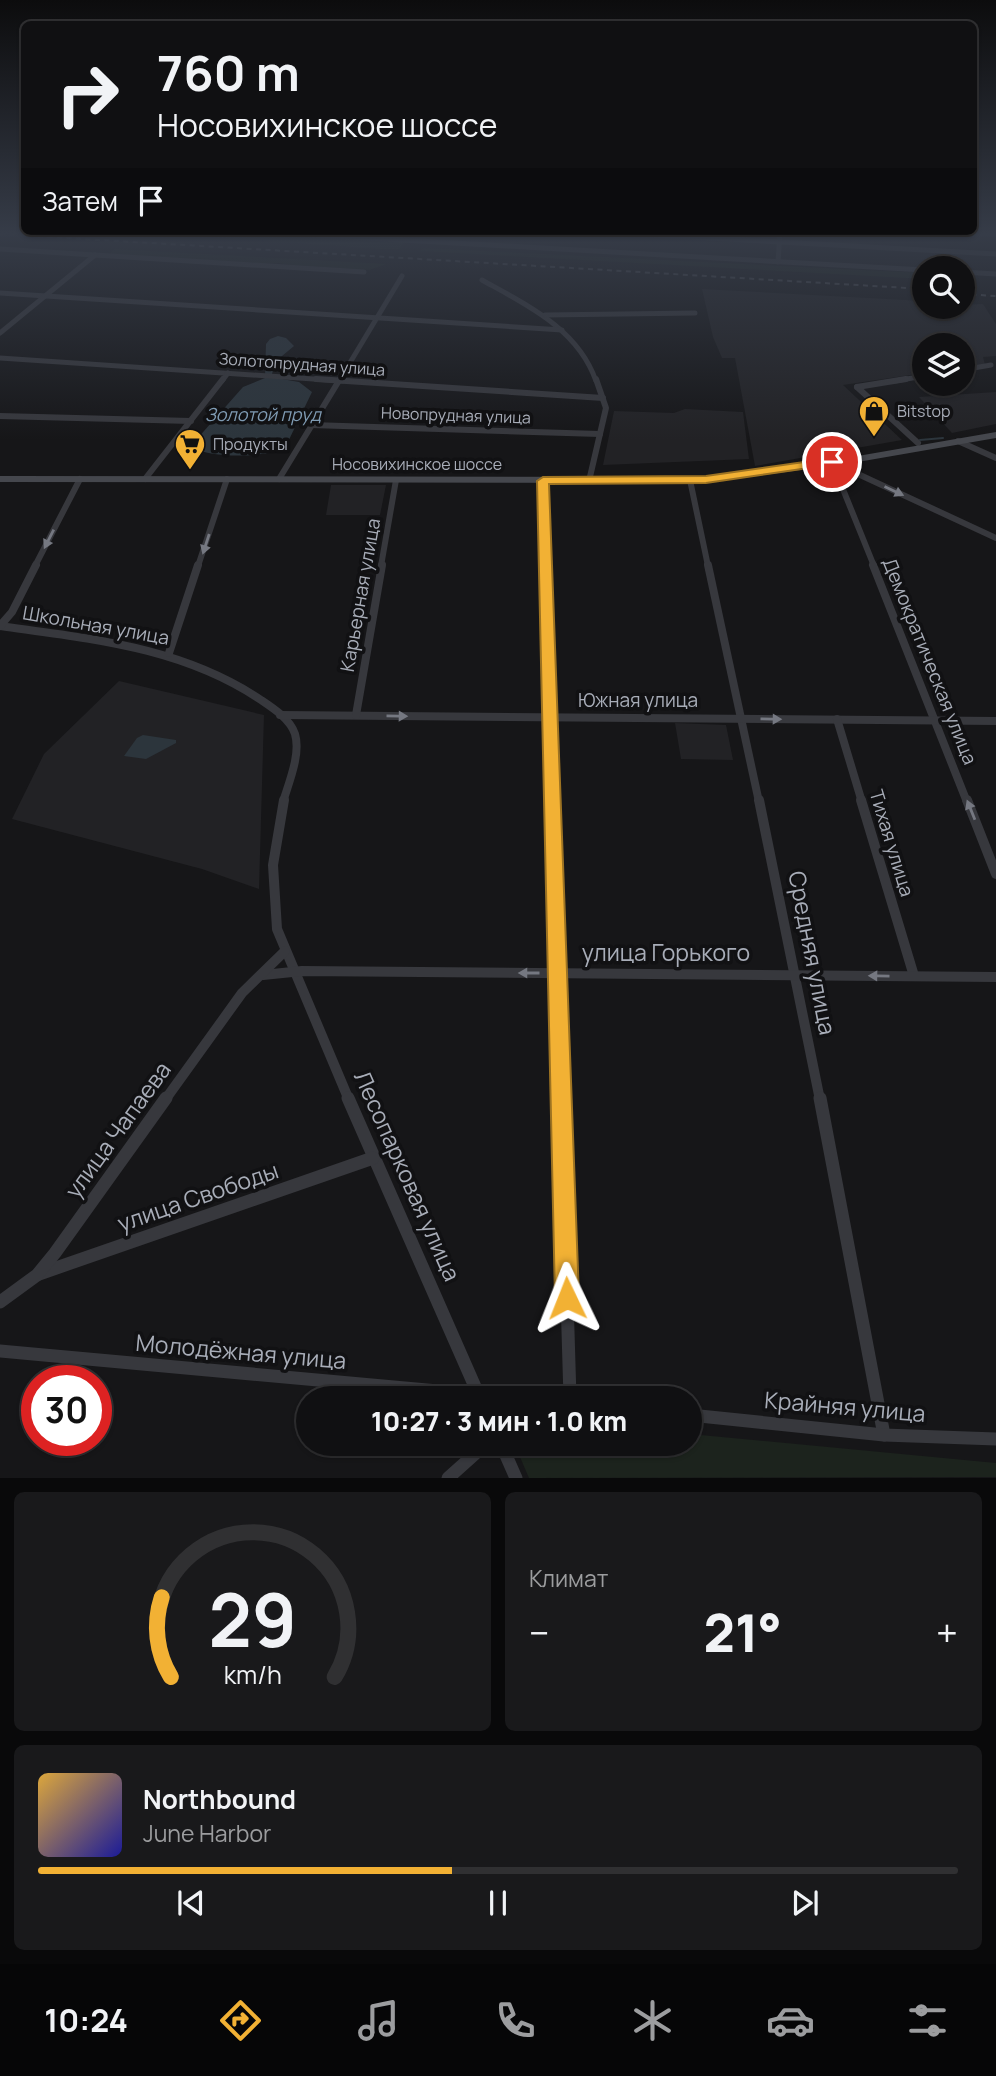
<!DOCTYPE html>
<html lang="ru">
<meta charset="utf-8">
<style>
:root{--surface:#101012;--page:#19191b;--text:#f1f3f6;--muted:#9c9d9f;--line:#303032;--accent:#f2b134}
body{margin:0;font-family:Manrope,sans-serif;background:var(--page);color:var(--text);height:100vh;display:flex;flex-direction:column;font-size:26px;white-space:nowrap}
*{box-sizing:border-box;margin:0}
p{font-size:23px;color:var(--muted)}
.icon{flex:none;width:38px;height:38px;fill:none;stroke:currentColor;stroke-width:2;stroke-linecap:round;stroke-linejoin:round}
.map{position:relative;height:1478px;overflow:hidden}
.drawer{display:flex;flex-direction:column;gap:14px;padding:14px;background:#09090a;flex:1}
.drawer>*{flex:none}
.guide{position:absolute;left:21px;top:21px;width:956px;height:214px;border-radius:10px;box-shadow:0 2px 5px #0004,0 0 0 2px var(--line);background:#101012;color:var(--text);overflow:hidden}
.tools{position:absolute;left:912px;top:256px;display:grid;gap:14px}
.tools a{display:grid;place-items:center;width:63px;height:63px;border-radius:50%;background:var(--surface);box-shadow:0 2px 5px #0004,0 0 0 2px var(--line);font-size:35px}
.speed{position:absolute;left:21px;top:1365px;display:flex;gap:14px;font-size:35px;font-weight:700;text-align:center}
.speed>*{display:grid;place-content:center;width:91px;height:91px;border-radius:50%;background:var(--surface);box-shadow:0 2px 5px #0004,0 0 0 2px var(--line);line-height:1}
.speed .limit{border:10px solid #d22;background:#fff;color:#111}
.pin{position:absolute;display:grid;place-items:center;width:60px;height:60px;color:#fff;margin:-30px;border:4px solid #fff;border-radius:50%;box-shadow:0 2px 7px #0007}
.me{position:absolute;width:77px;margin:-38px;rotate:358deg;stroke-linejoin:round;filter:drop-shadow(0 0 5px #0008)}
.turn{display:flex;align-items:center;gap:24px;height:147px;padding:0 21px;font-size:32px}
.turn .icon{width:91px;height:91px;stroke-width:2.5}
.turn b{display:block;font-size:49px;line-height:60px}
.then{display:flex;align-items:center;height:66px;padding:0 21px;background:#0003;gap:14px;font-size:26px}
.big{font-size:52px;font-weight:800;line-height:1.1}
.drawer .card{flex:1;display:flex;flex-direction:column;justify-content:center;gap:10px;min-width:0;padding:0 24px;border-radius:10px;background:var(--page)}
.drawer .dial{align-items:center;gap:0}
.dial svg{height:182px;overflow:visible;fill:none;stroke:var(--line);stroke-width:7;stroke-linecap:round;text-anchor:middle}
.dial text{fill:var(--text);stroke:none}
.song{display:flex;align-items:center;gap:21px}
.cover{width:84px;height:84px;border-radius:10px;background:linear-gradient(135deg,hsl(40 70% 55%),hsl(240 70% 35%))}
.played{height:7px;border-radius:4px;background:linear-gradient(90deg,var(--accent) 45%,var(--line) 45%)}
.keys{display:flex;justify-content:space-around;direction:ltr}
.heat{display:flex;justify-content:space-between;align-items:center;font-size:38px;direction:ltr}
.drawer .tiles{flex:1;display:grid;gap:14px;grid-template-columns:1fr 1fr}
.card:last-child{grid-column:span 2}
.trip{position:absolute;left:296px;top:1386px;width:406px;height:70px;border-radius:35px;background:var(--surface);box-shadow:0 2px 5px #0004,0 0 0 2px var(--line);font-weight:800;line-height:70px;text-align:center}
.menu{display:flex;height:112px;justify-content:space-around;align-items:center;background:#060607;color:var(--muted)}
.menu .icon{width:49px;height:49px}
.menu .on{color:var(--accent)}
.menu b{font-size:32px;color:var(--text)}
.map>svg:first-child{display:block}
.built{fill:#222225}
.green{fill:#1c231d}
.water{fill:#2c353c}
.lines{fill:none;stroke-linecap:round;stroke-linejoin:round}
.stream{stroke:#2c353c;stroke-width:2}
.minor-far4{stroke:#37383d;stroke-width:5}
.minor-far3{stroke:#37383d;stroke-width:6}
.minor-far2{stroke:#37383d;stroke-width:8}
.minor-far1{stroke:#37383d;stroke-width:10}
.minor{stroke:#37383d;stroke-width:13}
.tertiary{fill:#37383d;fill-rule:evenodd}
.secondary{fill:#45474d;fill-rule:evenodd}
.rail{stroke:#4a4c52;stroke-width:2;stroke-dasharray:5 4.5;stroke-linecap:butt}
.oneway{fill:#757881}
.route{fill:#f2b134;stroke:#9d7322;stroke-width:2}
.labels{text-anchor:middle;stroke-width:7;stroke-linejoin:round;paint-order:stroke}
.far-street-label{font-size:16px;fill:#a8adb8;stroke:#111113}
.far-poi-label{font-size:16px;fill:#a8adb8;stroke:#111113;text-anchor:start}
.far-water-label{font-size:18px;font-style:italic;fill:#7f9bb3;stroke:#111113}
.street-label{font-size:19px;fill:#a8adb8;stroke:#111113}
.near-street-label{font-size:23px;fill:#a8adb8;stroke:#111113}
</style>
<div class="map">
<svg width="996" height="1478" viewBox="0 0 996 1478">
<rect width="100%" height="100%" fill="#161618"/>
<g class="built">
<path d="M702,289L924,301V306L983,304L996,324V356L983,357L985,365L963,368L962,345H924V373L843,385L902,440L755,466L735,358H722L713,337Z"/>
<path d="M996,392V424L952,433L919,397Z"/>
<path d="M685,409L743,412L749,459L603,465L614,411L674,413Z"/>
<path d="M331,485H386L380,515H326Z"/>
<path d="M119,681L264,715L259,889L202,869L12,819L44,754Z"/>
<path d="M675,723L726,725L733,760L681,759Z"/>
</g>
<g class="green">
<path d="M154,233H259L404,242L399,249H380Z"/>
<path d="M423,248L924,273V279L420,251Z"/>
<path d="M114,249L387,264L369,270L279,264L285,263H257L110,254Z"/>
<path d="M690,1434L996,1463V1477L529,1478L520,1457L530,1444H690Z"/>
</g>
<g class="water">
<path d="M278,336L286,338L294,346L276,361L271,377L299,382L312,392L285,448C268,457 212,459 195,448L196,440L243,387L265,378L266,344L270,339Z"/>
<path d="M143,735L176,740V743L146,759L124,756L137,738Z"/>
</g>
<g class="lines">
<path class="stream" d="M920,440L943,438"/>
<g class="minor-far4">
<path d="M282,233L924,270"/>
<path d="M618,233L996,254"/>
<path d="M0,249L364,272"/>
<path d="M778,262L780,233"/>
<path d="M962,272L996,274"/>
<path d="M482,280C527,305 578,329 596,381"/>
<path d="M0,293L562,330"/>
<path d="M545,315L695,313"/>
<path d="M0,333L95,255"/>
<path d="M0,358L343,381"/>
<path d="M962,370L991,365"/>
<path d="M222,381L228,373"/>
<path d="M339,381L402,276"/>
<path d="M895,381L924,376"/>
</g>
<g class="minor-far3">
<path d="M316,379L603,398"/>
<path d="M857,387L918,443"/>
<path d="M857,387L906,379"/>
<path d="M0,416L191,421"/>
<path d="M311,425L600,434"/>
<path d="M958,441L996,458"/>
<path d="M832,462L874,566"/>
<path d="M832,462L996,538"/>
<path d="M145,479L223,379"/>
<path d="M279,479L340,379"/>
<path d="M690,480L708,566"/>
<path d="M543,481L546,566"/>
<path d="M589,481L606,408L596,379"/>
<path d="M35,566L80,479"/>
<path d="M198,566L227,479"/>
<path d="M381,566L396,480"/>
</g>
<g class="minor-far2">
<path d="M545,565L552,802"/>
<path d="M708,565L759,802"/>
<path d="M873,565L967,802"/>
<path d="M0,626C92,639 182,647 261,700C273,708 290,719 295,734C301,754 289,782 283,802"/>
<path d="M0,626L12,612L36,565"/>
<path d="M169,653L198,565"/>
<path d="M280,715L996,721"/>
<path d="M356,715L382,565"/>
<path d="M837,719L862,802"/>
</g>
<g class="minor-far1">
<path d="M284,800L273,865L277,929L349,1100"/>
<path d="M552,800L561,1100"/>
<path d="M759,800L820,1100"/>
<path d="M861,800L914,976"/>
<path d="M967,800L996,874"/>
<path d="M263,975L302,971L996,977"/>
<path d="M165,1100L242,993L285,951"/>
</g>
<g class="minor">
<path d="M348,1098L480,1398"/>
<path d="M561,1098L570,1398"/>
<path d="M820,1098L884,1435"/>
<path d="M39,1274L373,1158"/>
<path d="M0,1302L37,1275L55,1253L166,1098"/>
<path d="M0,1351L515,1398"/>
<path d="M690,1415L884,1435L996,1439"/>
<path d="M501,1444L516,1478"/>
<path d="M448,1478L486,1444"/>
</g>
<path class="tertiary" d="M966,233H996V237L968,235Z"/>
<path class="secondary" d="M996,432V438L852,463L706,483L0,482V476L706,477L852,457Z"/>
<g class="rail">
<path d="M0,234L924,289"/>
<path d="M962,294L996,296"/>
</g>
</g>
<defs><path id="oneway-solid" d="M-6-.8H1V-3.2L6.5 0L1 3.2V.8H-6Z" transform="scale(1.75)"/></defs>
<g class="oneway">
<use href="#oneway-solid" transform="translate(894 491) rotate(25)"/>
<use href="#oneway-solid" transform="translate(49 539) rotate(117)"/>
<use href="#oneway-solid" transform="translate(206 544) rotate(108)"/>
<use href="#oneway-solid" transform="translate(397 716) rotate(1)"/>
<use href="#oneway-solid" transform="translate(771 719) rotate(1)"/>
<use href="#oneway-solid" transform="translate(971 810) rotate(-112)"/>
<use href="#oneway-solid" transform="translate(529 973) rotate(-180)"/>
<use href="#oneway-solid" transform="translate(879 976) rotate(-179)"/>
</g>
<linearGradient id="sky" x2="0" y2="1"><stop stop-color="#0c0c0d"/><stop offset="0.53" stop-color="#363c48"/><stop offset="1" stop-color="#363c48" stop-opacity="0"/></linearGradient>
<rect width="996" height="440" fill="url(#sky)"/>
<path class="route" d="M832,458L838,462L836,464L706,483L549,484L579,1298L576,1306L567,1310L558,1306L555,1298L537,481L543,477L706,476Z"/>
<defs>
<g id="shop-pin" transform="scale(1.575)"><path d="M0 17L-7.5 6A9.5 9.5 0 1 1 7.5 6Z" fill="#f2b134" stroke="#111113"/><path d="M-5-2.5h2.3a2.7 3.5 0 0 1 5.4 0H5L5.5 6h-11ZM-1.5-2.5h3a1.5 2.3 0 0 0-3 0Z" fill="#111"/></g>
<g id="supermarket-pin" transform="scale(1.575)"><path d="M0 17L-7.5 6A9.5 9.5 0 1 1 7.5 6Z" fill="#f2b134" stroke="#111113"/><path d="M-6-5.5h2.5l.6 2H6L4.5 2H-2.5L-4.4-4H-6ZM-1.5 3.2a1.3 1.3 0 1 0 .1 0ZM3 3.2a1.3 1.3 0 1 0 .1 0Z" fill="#111"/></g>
</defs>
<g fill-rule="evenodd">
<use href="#shop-pin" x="874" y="411"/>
<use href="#supermarket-pin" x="190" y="444"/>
</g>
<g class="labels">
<g class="far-street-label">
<text transform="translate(302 364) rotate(4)" y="6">Золотопрудная улица</text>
<text transform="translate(456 415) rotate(2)" y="6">Новопрудная улица</text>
<text x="417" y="470">Носовихинское шоссе</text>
</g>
<g class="far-poi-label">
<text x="897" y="417">Bitstop</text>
<text x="213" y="450">Продукты</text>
</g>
<g class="far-water-label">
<text x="263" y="421">Золотой пруд</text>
</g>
<g class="street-label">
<text transform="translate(360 595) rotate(-80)" y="7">Карьерная улица</text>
<text transform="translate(96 625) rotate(10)" y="7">Школьная улица</text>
<text transform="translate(930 661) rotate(68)" y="7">Демократическая улица</text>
<text x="638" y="707">Южная улица</text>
<text transform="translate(892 843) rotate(73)" y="7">Тихая улица</text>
</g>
<g class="near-street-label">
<text x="666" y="961">улица Горького</text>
<text transform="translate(812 953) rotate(79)" y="8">Средняя улица</text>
<text transform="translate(118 1130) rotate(-54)" y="8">улица Чапаева</text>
<text transform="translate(407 1176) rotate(66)" y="8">Лесопарковая улица</text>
<text transform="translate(198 1197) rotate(-19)" y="8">улица Свободы</text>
<text transform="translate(241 1352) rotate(5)" y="8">Молодёжная улица</text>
<text transform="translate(845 1407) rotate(5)" y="8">Крайняя улица</text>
</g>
</g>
</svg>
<div class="tools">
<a><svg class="icon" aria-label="search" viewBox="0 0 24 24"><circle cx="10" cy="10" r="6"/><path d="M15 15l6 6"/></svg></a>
<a><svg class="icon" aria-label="layers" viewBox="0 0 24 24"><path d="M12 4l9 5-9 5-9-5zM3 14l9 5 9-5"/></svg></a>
</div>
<div class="speed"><div class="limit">30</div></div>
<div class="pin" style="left:832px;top:462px;background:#d93025"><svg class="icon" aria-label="arrive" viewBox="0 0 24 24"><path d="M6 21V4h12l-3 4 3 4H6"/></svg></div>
<svg class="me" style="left:567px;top:1298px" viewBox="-20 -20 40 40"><path d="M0-17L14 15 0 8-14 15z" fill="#f2b134" stroke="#fff" stroke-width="4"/></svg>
<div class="trip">10:27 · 3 мин · 1.0 km</div>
<div class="guide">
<div class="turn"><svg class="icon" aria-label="right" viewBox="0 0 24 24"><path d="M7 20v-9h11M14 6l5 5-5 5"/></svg><div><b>760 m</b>Носовихинское шоссе</div></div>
<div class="then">Затем<svg class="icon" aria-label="arrive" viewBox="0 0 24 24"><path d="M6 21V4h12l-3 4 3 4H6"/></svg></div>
</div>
</div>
<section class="drawer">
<div class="tiles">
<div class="card dial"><svg viewBox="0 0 100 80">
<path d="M14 69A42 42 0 1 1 86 69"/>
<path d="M14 69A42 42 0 0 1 10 34" stroke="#f2b134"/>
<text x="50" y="56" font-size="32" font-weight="700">29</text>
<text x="50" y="72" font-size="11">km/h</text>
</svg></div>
<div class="card"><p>Климат</p>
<div class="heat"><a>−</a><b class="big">21°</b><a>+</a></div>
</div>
<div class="card">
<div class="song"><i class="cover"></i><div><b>Northbound</b><p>June Harbor</p></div></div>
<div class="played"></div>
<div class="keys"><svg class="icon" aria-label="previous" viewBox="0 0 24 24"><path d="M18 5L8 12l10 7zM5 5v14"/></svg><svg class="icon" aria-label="pause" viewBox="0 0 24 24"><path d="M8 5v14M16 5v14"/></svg><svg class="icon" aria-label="next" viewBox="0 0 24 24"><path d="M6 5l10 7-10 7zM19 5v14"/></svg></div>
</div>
</div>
</section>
<nav class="menu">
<b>10:24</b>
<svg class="icon on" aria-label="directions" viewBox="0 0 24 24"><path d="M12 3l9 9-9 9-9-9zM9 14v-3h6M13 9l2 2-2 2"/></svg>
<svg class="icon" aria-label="music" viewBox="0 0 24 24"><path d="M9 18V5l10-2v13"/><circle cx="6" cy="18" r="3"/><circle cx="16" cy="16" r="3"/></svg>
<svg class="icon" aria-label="phone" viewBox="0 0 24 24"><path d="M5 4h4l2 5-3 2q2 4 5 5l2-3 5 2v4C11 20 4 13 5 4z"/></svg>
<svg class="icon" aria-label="climate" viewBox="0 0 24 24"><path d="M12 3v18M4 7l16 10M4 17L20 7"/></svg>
<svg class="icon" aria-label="car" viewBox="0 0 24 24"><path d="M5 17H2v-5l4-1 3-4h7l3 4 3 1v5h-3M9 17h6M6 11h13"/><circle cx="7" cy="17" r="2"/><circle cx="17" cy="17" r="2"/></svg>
<svg class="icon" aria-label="filters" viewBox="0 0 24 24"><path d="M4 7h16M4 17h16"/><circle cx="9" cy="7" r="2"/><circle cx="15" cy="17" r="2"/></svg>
</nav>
